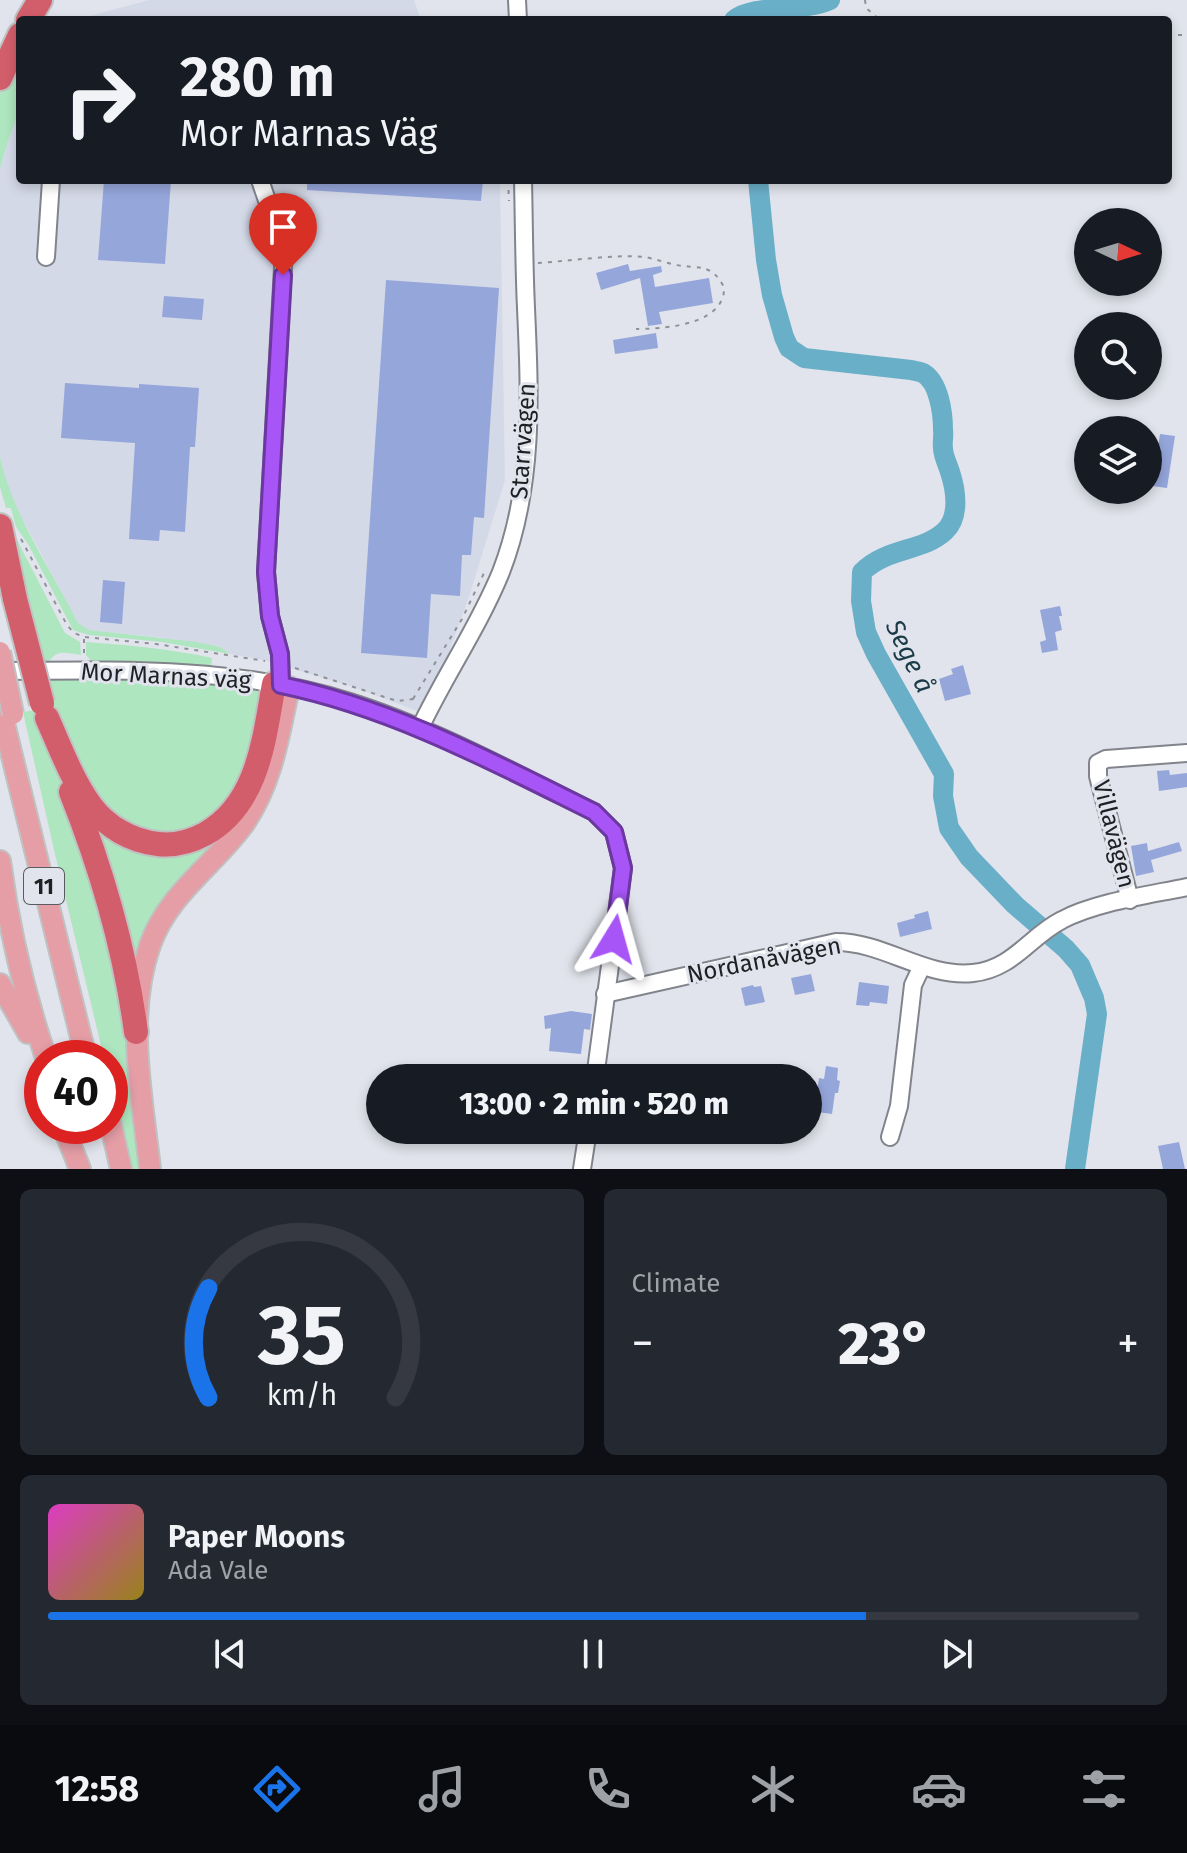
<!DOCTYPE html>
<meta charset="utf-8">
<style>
:root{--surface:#171b24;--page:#242831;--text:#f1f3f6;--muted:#9ea1a6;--line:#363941;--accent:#1a73e8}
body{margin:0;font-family:"Fira Sans",sans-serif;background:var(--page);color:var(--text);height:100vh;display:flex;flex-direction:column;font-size:30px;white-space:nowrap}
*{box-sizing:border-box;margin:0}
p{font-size:26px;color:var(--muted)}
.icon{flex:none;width:44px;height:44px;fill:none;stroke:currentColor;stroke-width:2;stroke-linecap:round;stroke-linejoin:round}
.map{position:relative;height:1169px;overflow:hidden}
.panel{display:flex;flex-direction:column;gap:20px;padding:20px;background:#0d0f14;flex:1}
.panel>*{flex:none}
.top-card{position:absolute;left:16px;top:16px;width:1156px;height:168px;border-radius:8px;box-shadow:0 4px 12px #0003;background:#171b24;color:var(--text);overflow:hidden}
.needle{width:52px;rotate:94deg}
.tools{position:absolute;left:1074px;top:208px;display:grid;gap:16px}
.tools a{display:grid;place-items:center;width:88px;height:88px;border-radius:50%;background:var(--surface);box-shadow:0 4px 12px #0003;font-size:40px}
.speed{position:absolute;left:24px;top:1040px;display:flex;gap:16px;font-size:40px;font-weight:700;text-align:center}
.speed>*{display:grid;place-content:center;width:104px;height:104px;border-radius:50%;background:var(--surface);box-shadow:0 4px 12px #0003;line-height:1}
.speed .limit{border:12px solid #d22;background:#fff;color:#111}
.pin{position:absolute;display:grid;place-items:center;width:68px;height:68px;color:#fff;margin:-82px -34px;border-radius:50% 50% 50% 0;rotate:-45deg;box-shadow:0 0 8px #0007}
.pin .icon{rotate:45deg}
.me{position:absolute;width:88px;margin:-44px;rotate:8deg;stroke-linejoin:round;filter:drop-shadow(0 0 6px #0008)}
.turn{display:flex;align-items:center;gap:28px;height:168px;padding:0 32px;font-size:36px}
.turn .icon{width:104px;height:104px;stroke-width:2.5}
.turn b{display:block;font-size:56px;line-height:68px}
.big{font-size:60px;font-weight:800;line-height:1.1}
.panel .widget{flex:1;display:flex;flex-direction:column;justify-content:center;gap:12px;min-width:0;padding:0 28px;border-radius:12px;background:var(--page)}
.panel .dial{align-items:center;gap:0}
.dial svg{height:208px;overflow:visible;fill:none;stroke:var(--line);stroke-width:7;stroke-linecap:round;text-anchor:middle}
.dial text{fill:var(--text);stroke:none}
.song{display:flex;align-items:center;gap:24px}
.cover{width:96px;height:96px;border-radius:12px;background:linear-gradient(135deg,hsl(310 70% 55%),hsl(50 70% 35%))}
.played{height:8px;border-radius:4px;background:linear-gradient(90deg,var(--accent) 75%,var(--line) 75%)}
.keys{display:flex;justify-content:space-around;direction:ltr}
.heat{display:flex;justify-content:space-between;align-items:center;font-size:44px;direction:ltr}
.panel .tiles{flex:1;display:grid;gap:20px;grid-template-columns:1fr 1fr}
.widget:last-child{grid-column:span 2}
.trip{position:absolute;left:366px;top:1064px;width:456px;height:80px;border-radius:40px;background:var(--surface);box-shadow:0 4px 12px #0003;font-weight:800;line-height:80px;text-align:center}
.tab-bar{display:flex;height:128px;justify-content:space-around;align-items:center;background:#090b0e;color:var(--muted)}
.tab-bar .icon{width:56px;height:56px}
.tab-bar .current{color:var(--accent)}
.tab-bar b{font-size:36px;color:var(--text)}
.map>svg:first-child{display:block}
.built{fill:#d4d9e8}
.green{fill:#aee6bf}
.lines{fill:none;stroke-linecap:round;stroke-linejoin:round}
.river{stroke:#6aafc8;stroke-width:20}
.building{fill:#95a6db}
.minor-casing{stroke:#82848c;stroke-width:20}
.major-casing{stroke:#c0c1c1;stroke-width:24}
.highway-casing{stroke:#c0c1c1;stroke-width:28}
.path{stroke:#8f9197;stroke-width:2;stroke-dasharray:4 6;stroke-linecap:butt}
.minor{stroke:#fff;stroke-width:16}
.major{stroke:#e59ea6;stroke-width:20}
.highway{stroke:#d35e6b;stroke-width:24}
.major-bridge-casing{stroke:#c0c1c1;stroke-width:24;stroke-linecap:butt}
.highway-bridge-casing{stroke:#c0c1c1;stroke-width:28;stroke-linecap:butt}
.major-bridge{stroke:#e59ea6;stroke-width:20}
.highway-bridge{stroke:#d35e6b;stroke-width:24}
.route-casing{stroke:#6d37a1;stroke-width:20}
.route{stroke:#a855f7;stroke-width:14}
.labels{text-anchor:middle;stroke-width:6;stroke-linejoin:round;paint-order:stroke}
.shield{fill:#e1e4ec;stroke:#595b5f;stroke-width:2}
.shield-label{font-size:22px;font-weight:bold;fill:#1f2023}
.street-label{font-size:24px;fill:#1f2023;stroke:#e1e4ec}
.water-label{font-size:26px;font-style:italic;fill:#193a46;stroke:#e1e4ec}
</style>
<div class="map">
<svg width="1187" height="1169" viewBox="0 0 1187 1169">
<rect width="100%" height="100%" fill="#e1e4ec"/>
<g class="built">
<path d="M149,0H414L421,20H75Z"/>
<path d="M20,109V180H500L505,480L469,597L428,709L420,712L353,687L264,660L230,654L220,647L157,637L88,630L78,623L16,507L5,478L0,457V168L8,141Z"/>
</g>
<g class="green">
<path d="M20,50V109L8,141L0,168V93Z"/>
<path d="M0,457C13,516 51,569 78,623L89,630L197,642L220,647L230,654L162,642L89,635L73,630L28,544L16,527L11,508H6L0,487Z"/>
<path d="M16,538L65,633L80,642L81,655C67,653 55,648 48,664H40L12,539Z"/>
<path d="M86,642C128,645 171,649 212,658L211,667L92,662L86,655Z"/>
<path d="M146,676L256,688L263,697L253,762L217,820L163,839L104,813L55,721L42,677Z"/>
<path d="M35,710L80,830L115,941L146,1169H130L110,1083V1058H104L54,850L23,712Z"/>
<path d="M84,807L115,836L224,830L215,848L136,981Z"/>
</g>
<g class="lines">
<g class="river">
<path d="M734,20C755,3 803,13 830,0"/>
<path d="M758,180L766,260L772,295L784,337L789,348L804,358L911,370C915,371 919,371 923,373C939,382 943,413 943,430C944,436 942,442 943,448C943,456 948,465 950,472C956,490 960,517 945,531C923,552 887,547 862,572L861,601L866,632L876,654L944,774L943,796L949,828L969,857L1015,905L1066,949L1080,965L1094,998L1097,1014L1075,1169"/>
</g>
</g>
<g class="building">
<path d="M104,180H171L165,264L98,260Z"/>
<path d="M307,180H483L481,201L307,190Z"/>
<path d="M628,264L630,271L661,266L662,272L653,275L655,287L709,278L713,303L659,312L662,324L648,326L640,278L601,290L596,273Z"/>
<path d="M386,280L499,288L484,518L474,517L471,555H462L460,596L431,594L427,658L361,653Z"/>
<path d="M164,296L204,299L202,320L162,317Z"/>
<path d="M656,333L658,348L615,354L613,340Z"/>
<path d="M65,383L139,388V384L199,388L195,447H190L185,532L160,530L159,541L129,539L135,443L61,438Z"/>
<path d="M1160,434L1175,436L1167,488L1152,486Z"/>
<path d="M103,580L125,582L122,624L100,622Z"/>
<path d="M1060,606L1062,616H1059L1062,630L1055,632L1058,650L1042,653L1040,642L1046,640L1040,610Z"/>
<path d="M963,665L971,694L945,701L939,679L953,674L951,669Z"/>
<path d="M1169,770L1170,775L1187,773V787L1159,791L1157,771Z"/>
<path d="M1179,842L1182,851L1151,860L1154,872L1136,876L1131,846L1147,843L1148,851Z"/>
<path d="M928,911L932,929L900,937L897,923L915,918L914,915Z"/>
<path d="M811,974L815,991L795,995L791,978Z"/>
<path d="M859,982L889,986L887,1004L870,1002L869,1006L856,1005Z"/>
<path d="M753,985L754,987L761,986L765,1002L745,1006L741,988Z"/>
<path d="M571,1011L592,1014L590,1030L584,1029L581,1054L549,1051L551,1028L545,1029L544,1016Z"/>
<path d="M826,1066L838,1068L837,1080L840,1081L838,1093H835L832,1114L810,1111L812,1097L816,1098L819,1078L824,1079Z"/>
<path d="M1179,1142L1185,1169H1163L1158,1146Z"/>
</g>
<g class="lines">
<g class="minor-casing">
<g id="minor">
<path d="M517,0L518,20"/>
<path d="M260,180L284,250L266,572L270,616L280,654L281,685"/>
<path d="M46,257L51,180"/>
<path d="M0,671C118,670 236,666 350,702C433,728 516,774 594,812L614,832L623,868L595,1078"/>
<path d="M420,728C445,675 479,626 501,572C534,487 530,397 526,308C524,265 524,223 523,180"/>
<path d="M1130,900L1098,776V763L1106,759L1187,753"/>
<path d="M605,994L836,942C884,942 925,978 973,973C1013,969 1030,936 1062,920C1096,902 1149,895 1187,887"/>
<path d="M890,1137L899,1106L913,985L922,966"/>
<path d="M582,1169L588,1130"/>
</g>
</g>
<g class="major-casing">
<g id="major">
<path d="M0,707L86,1058"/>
<path d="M0,861C9,929 24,993 46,1058"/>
<path d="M0,984L28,1033"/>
<path d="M110,1121L121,1169"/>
<path d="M63,1126L80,1169"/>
<path d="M150,1169C142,1096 125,1016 150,945C168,894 213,866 243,825C272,784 279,734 289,687"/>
</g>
</g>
<g class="highway-casing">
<g id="highway">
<path d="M28,20L40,0"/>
<path d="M0,78L20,35"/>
<path d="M0,526L15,599"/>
<path d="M47,718C60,747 72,780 91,806C107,827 131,841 158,844C175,846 190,842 205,834C259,804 264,738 274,684"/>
<path d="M71,792C102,870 125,949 136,1032"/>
</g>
</g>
<g class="path">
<path d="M865,0L866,8L880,20"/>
<path d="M1168,35H1187"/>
<path d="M508,180L509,201"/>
<path d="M538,263C570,261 614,254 645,257C656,259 666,263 676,265C700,269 711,263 724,287C724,291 724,295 722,299C712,326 659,329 636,329"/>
<path d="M21,539L67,625L74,633L84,637L156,644L265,661"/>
<path d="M84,639V656"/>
<path d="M295,668L397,701L413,699L418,702"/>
<path d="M413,699L462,619L485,571"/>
</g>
<use href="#minor" class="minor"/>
<use href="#major" class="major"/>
<use href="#highway" class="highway"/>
<g class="major-bridge-casing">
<path id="major-bridge" d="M0,652L13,714"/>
</g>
<g class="highway-bridge-casing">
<path id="highway-bridge" d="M15,599L42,703"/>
</g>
<use href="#major-bridge" class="major-bridge"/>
<use href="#highway-bridge" class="highway-bridge"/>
</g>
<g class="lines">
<g class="route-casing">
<path id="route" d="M283,275L266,572L270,616L280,654L281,685C392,708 493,762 594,812L614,832L623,868L614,939"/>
</g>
<use href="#route" class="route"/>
</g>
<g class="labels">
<rect class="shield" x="24" y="868" width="40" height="36" rx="6"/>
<g class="shield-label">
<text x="44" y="894">11</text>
</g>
<g class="street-label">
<text transform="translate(523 441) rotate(-86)" y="8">Starrvägen</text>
<text transform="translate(166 676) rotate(3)" y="8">Mor Marnas väg</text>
<text transform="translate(1114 834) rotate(76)" y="8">Villavägen</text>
<text transform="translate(764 960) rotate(-11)" y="8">Nordanåvägen</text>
</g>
<g class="water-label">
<text transform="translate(910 656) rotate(64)" y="9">Sege å</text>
</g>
</g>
</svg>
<div class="tools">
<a><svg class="needle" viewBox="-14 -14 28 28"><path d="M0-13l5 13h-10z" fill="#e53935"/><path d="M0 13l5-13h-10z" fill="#9ea1a6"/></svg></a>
<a><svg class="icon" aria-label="search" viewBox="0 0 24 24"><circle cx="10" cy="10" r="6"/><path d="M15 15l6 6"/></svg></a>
<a><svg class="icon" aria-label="layers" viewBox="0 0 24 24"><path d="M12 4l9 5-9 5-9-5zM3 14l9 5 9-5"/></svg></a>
</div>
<div class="speed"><div class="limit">40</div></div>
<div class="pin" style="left:283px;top:275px;background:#d93025"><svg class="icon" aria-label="arrive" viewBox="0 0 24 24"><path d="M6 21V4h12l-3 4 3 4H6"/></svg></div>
<svg class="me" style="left:614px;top:939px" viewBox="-20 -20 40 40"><path d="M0-17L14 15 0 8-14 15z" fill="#a855f7" stroke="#fff" stroke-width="4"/></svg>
<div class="trip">13:00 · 2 min · 520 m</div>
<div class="top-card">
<div class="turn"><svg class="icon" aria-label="right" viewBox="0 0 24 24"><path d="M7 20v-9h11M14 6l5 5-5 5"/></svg><div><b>280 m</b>Mor Marnas Väg</div></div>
</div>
</div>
<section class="panel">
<div class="tiles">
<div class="widget dial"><svg viewBox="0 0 100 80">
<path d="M14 69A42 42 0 1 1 86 69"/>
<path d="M14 69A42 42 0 0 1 14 27" stroke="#1a73e8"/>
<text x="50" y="56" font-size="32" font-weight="700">35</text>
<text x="50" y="72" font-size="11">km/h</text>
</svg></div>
<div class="widget"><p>Climate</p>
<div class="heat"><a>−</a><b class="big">23°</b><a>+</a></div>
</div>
<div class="widget">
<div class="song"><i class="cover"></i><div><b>Paper Moons</b><p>Ada Vale</p></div></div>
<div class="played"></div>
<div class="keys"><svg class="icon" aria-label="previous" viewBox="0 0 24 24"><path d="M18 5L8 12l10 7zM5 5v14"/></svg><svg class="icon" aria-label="pause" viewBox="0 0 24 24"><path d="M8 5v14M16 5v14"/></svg><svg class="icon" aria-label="next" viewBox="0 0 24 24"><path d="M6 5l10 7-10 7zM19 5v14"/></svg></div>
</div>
</div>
</section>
<nav class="tab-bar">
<b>12:58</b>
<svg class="icon current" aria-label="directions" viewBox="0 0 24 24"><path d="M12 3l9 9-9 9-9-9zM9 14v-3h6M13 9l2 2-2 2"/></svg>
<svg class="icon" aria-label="music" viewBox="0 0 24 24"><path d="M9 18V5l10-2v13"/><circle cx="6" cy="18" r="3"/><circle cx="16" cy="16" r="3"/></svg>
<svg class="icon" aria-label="phone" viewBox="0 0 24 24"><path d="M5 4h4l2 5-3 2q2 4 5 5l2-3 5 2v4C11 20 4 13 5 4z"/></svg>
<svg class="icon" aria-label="climate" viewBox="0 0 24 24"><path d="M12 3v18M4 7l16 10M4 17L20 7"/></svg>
<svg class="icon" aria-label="car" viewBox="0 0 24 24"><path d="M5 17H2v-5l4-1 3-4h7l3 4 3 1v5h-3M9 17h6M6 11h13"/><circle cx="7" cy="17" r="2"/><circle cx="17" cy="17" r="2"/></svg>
<svg class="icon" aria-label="filters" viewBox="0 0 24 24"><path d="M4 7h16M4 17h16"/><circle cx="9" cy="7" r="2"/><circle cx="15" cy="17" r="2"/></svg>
</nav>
